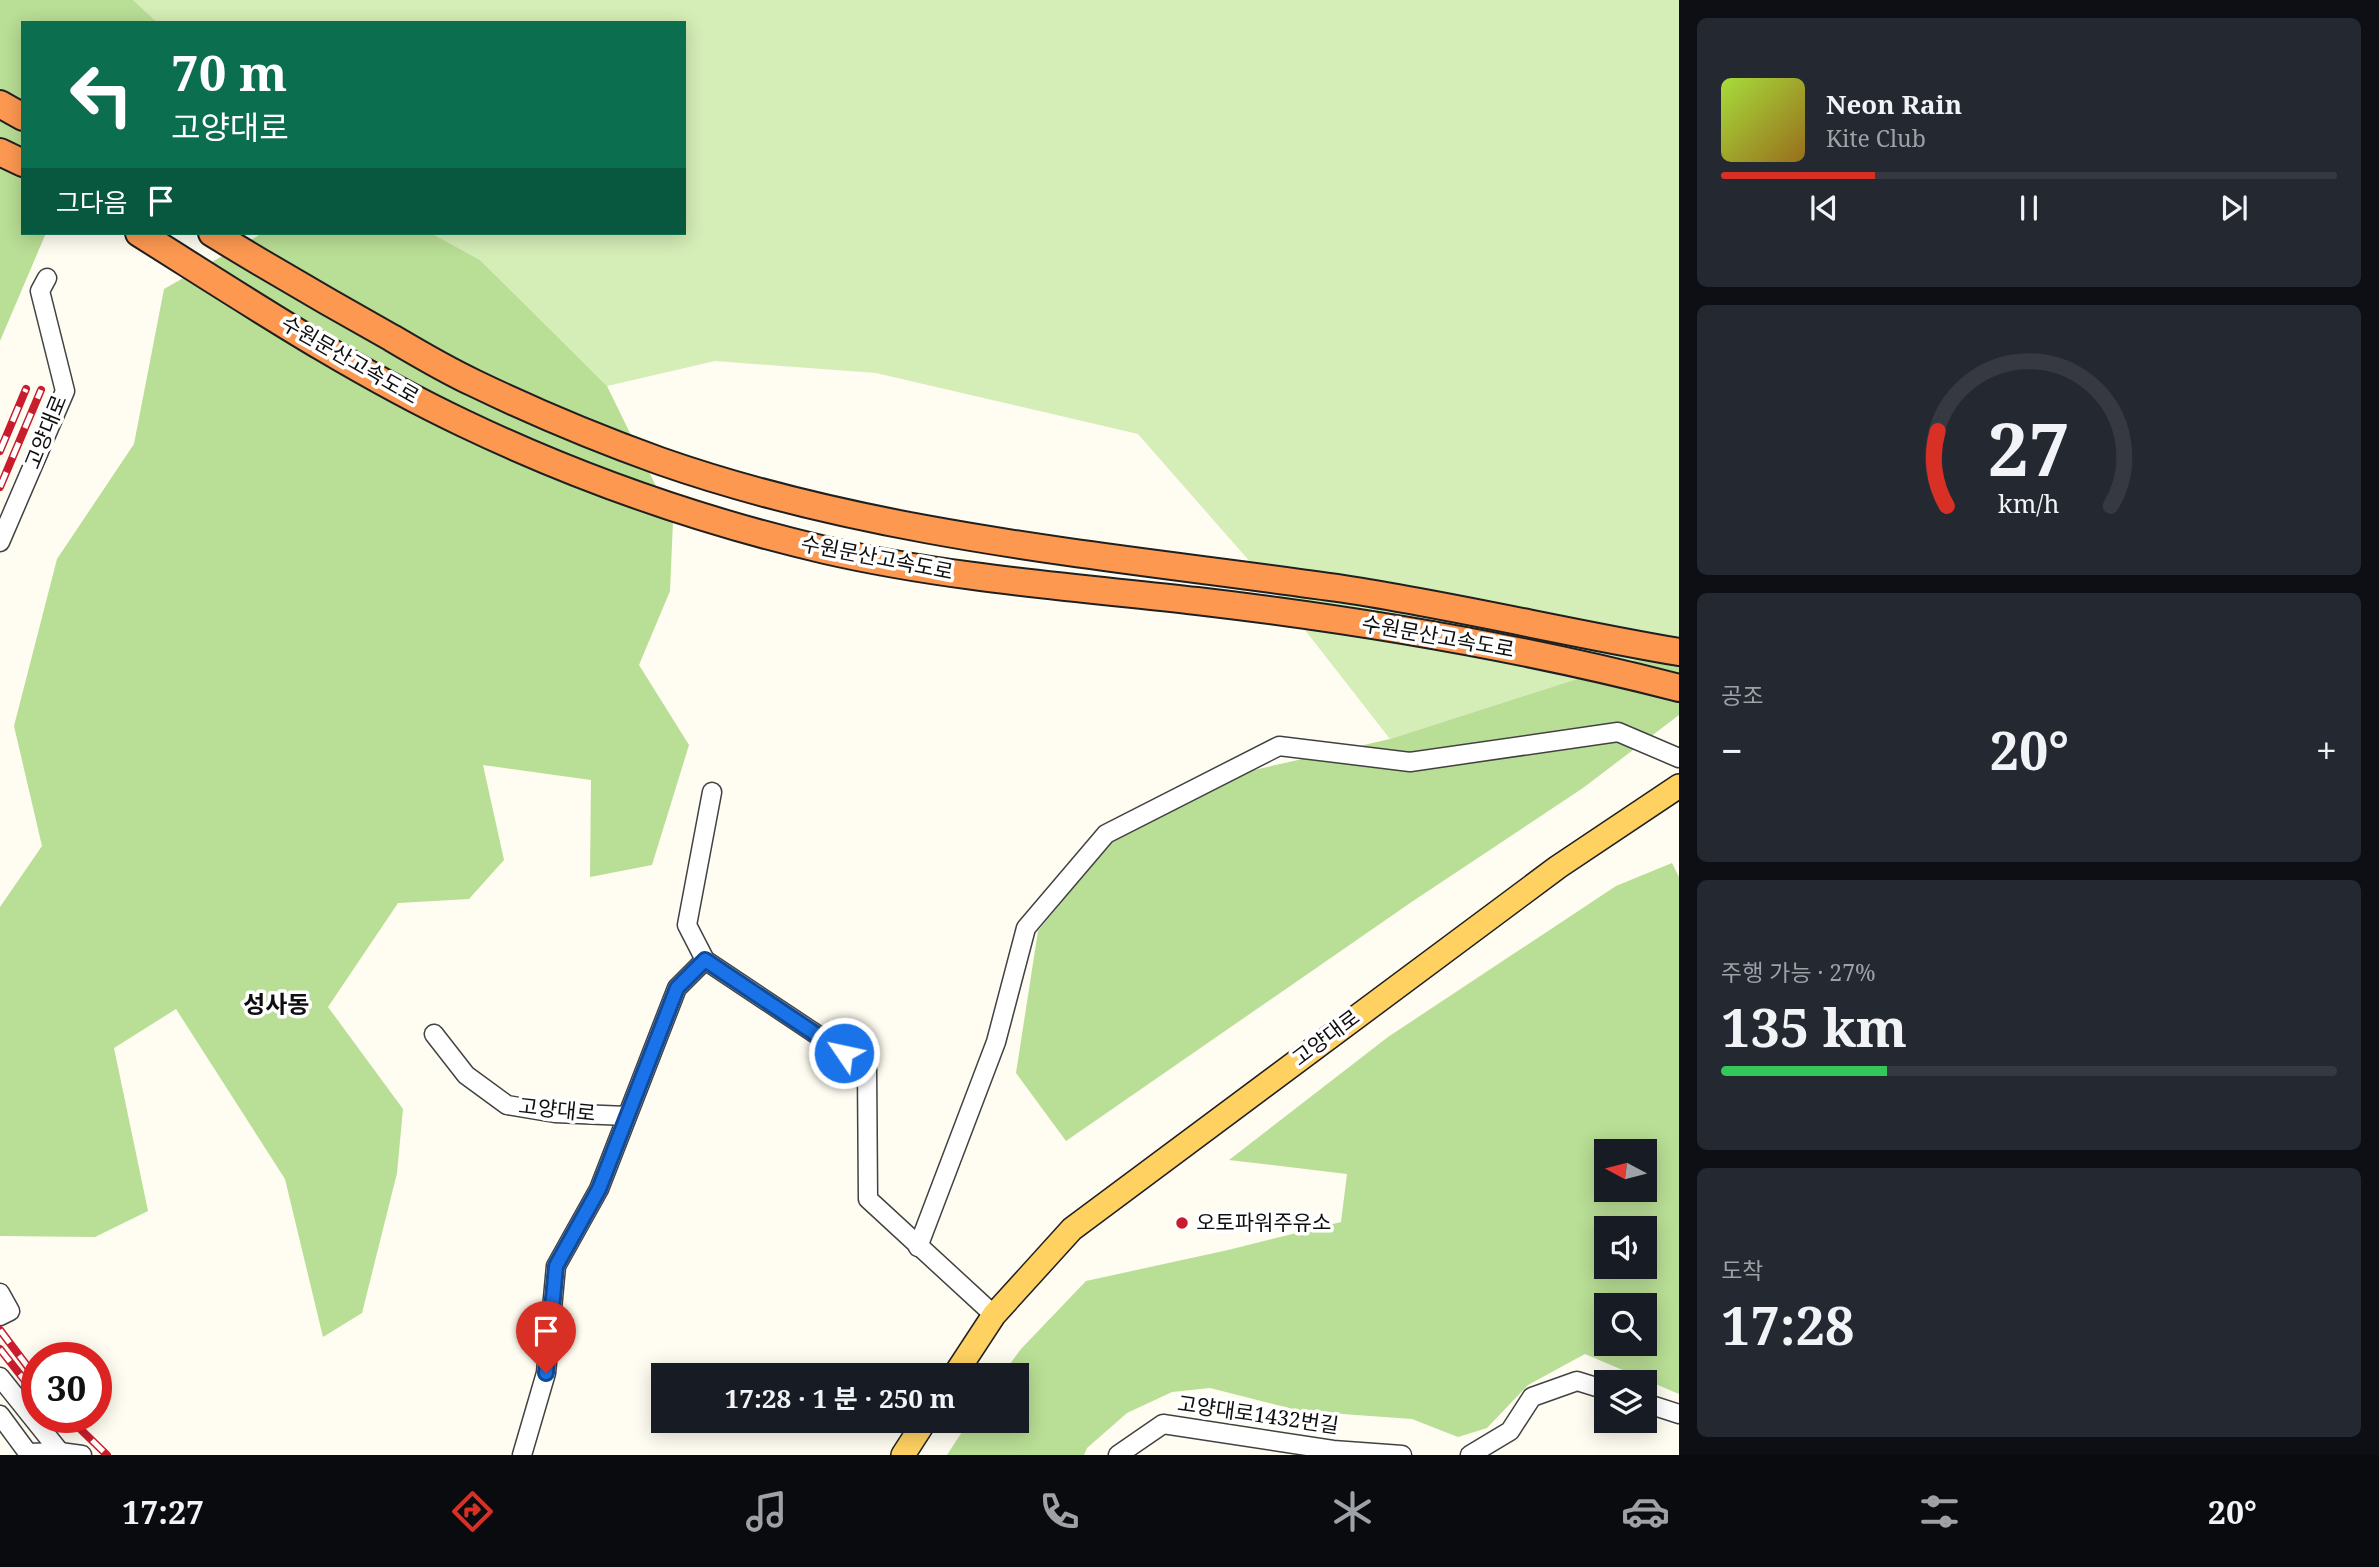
<!DOCTYPE html>
<html lang="ko">
<meta charset="utf-8">
<style>
:root{--surface:#171b24;--page:#242831;--text:#f1f3f6;--muted:#9ea1a6;--line:#363941;--accent:#d93025}
body{margin:0;font-family:"Noto Serif","Noto Sans KR",serif;background:var(--page);color:var(--text);height:100vh;display:flex;flex-direction:column;font-size:26px;white-space:nowrap}
*{box-sizing:border-box;margin:0}
p{font-size:23px;color:var(--muted)}
.icon{flex:none;width:38px;height:38px;fill:none;stroke:currentColor;stroke-width:2;stroke-linecap:round;stroke-linejoin:round}
.map{position:relative;flex:1;overflow:hidden}
.side{display:flex;flex-direction:column;gap:18px;padding:18px;background:#0d0f14;width:700px}
.side>*{flex:none}
.guide{position:absolute;left:21px;top:21px;width:665px;height:214px;border-radius:0px;box-shadow:0 4px 18px #0003;background:#0b6e4f;color:#fff;overflow:hidden}
.needle{width:46px;rotate:277deg}
.fabs{position:absolute;left:1594px;top:1139px;display:grid;gap:14px}
.fabs a{display:grid;place-items:center;width:63px;height:63px;border-radius:0px;background:var(--surface);box-shadow:0 4px 18px #0003;font-size:35px}
.speed{position:absolute;left:21px;top:1342px;display:flex;gap:14px;font-size:35px;font-weight:700;text-align:center}
.speed>*{display:grid;place-content:center;width:91px;height:91px;border-radius:50%;background:var(--surface);box-shadow:0 4px 18px #0003;line-height:1}
.speed .limit{border:10px solid #d22;background:#fff;color:#111}
.pin{position:absolute;display:grid;place-items:center;width:60px;height:60px;color:#fff;margin:-72px -30px;border-radius:50% 50% 50% 0;rotate:-45deg;box-shadow:0 0 7px #0007}
.pin .icon{rotate:45deg}
.me{position:absolute;width:77px;margin:-38px;rotate:304deg;stroke-linejoin:round;filter:drop-shadow(0 0 5px #0008)}
.turn{display:flex;align-items:center;gap:24px;height:147px;padding:0 35px;font-size:32px}
.turn .icon{width:91px;height:91px;stroke-width:2.5}
.turn b{display:block;font-size:49px;line-height:60px}
.then{display:flex;align-items:center;height:66px;padding:0 35px;background:#0003;gap:14px;font-size:26px}
.big{font-size:52px;font-weight:700;line-height:1.1}
.side .widget{flex:1;display:flex;flex-direction:column;justify-content:center;gap:10px;min-width:0;padding:0 24px;border-radius:10px;background:var(--page)}
.side .dial{align-items:center;gap:0}
.dial svg{height:182px;overflow:visible;fill:none;stroke:var(--line);stroke-width:7;stroke-linecap:round;text-anchor:middle}
.dial text{fill:var(--text);stroke:none}
.song{display:flex;align-items:center;gap:21px}
.cover{width:84px;height:84px;border-radius:10px;background:linear-gradient(135deg,hsl(80 70% 55%),hsl(40 70% 35%))}
.played{height:7px;border-radius:4px;background:linear-gradient(90deg,var(--accent) 25%,var(--line) 25%)}
.keys{display:flex;justify-content:space-around;direction:ltr}
.heat{display:flex;justify-content:space-between;align-items:center;font-size:38px;direction:ltr}
.charge{height:10px;border-radius:5px;background:linear-gradient(90deg,#34c759 27%,var(--line) 0)}
.trip{position:absolute;left:651px;top:1363px;width:378px;height:70px;border-radius:0px;background:var(--surface);box-shadow:0 4px 18px #0003;font-weight:700;line-height:70px;text-align:center}
.menu{display:flex;height:112px;justify-content:space-around;align-items:center;background:#090b0e;color:var(--muted)}
.menu .icon{width:49px;height:49px}
.menu .current{color:var(--accent)}
.menu b{font-size:32px;color:var(--text)}
main{display:flex;flex:1;min-height:0}
.map>svg:first-child{display:block}
.green{fill:#d5edb7}
.forest{fill:#b9de95;fill-rule:evenodd}
.lines{fill:none;stroke-linecap:round;stroke-linejoin:round}
.minor-casing{stroke:#424242;stroke-width:21}
.major-casing{stroke:#202020;stroke-width:26}
.highway-casing{stroke:#202020;stroke-width:30}
.minor{stroke:#fff;stroke-width:18}
.major{stroke:#ffd161;stroke-width:23}
.highway{stroke:#fd9851;stroke-width:26}
.rail-casing{stroke:#c91d2d;stroke-width:8}
.rail{stroke:#fff;stroke-width:5;stroke-dasharray:16;stroke-linecap:butt}
.route-casing{stroke:#114b97;stroke-width:18}
.route{stroke:#1a73e8;stroke-width:12}
.poi-dot{fill:#c91d2d;stroke:#fff;stroke-width:2.5}
.labels{text-anchor:middle;stroke-width:7;stroke-linejoin:round;paint-order:stroke}
.street-label{font-size:21px;fill:#0f0f0f;stroke:#fff}
.poi-label{font-size:21px;fill:#0f0f0f;stroke:#fff;text-anchor:start}
.quarter-label{font-size:24px;font-weight:bold;fill:#0f0f0f;stroke:#fff}
</style>
<main>
<div class="map">
<svg width="1679" height="1455" viewBox="0 0 1679 1455">
<rect width="100%" height="100%" fill="#fffcf1"/>
<path class="green" d="M133,0H1679V646L1390,739L1266,580L1138,434L876,373L715,361L607,386L480,260L431,233H684V23H158Z"/>
<g class="forest">
<path d="M0,0H133L158,23H23V233H46L0,341Z"/>
<path d="M263,233H431L480,260L607,386L673,521L670,591L639,665L689,745L652,865L590,877L591,780L483,765L504,860L469,899L398,903L328,1007L403,1109L397,1173L362,1313L323,1337L285,1179L176,1009L114,1048L148,1211L95,1237L0,1236V907L42,846L14,726L57,559L134,444L164,289Z"/>
<path d="M1679,646V715L1583,788L1413,901L1066,1141L1016,1073L1038,931L1111,841L1219,778L1390,739Z"/>
<path d="M1672,863L1679,877V1394L1585,1354L1528,1385L1487,1428L1458,1437L1412,1419L1301,1411L1210,1388L1172,1392L1127,1413L1087,1448L1084,1455H947L969,1421H1017V1376L1002,1375L1021,1349L1086,1281L1228,1250L1341,1222L1347,1174L1229,1160L1388,1037L1616,886ZM1606,1152H1645V1190H1606ZM1606,1228H1645V1267H1606ZM1606,1306H1645V1344H1606Z"/>
</g>
<g class="lines">
<g class="minor-casing">
<g id="minor">
<path d="M0,542L65,391L40,291L47,278"/>
<path d="M712,792L687,925L705,960L867,1068L868,1199L994,1315"/>
<path d="M434,1034L466,1075L507,1105L555,1113L627,1116"/>
<path d="M918,1247L996,1042L1026,928L1106,834L1279,746L1410,762L1618,732L1679,758"/>
<path d="M0,1293L10,1311L0,1316"/>
<path d="M0,1377L60,1452"/>
<path d="M1645,1403L1679,1414"/>
<path d="M0,1415L28,1453L60,1452L82,1455"/>
<path d="M522,1455L546,1373L556,1266L599,1189L677,988L705,960"/>
<path d="M1118,1455L1163,1424L1333,1450L1402,1455"/>
<path d="M1470,1455L1510,1431L1532,1397L1577,1381L1606,1390"/>
</g>
</g>
<g class="major-casing">
<g id="major">
<path d="M954,1376L994,1315L1072,1229L1558,867L1679,786"/>
<path d="M903,1455L925,1421"/>
</g>
</g>
<g class="highway-casing">
<g id="highway">
<path d="M0,104L23,117"/>
<path d="M0,152L23,163"/>
<path d="M139,233C244,299 351,370 463,423C578,478 701,521 825,550C947,578 1073,587 1197,601C1359,620 1521,647 1679,688"/>
<path d="M212,233C271,269 331,304 392,338C419,354 446,370 474,383C534,412 596,438 660,461C880,538 1114,556 1344,589C1456,606 1567,633 1679,652"/>
</g>
</g>
<use href="#minor" class="minor"/>
<use href="#major" class="major"/>
<use href="#highway" class="highway"/>
<g class="rail-casing">
<g id="rail">
<path d="M0,451L26,389"/>
<path d="M0,487L41,390"/>
<path d="M0,1330L37,1379"/>
<path d="M0,1349L37,1396"/>
<path d="M69,1418L107,1455"/>
</g>
</g>
<use href="#rail" class="rail"/>
</g>
<g class="lines">
<g class="route-casing">
<path id="route" d="M546,1373L556,1266L599,1189L677,988L705,960L844,1053"/>
</g>
<use href="#route" class="route"/>
</g>
<circle class="poi-dot" cx="1182" cy="1223" r="7"/>
<g class="labels">
<g class="street-label">
<text transform="translate(350 360) rotate(30)" y="7">수원문산고속도로</text>
<text transform="translate(46 432) rotate(-68)" y="7">고양대로</text>
<text transform="translate(877 558) rotate(11)" y="7">수원문산고속도로</text>
<text transform="translate(1438 637) rotate(10)" y="7">수원문산고속도로</text>
<text transform="translate(1326 1038) rotate(-37)" y="7">고양대로</text>
<text transform="translate(557 1110) rotate(6)" y="7">고양대로</text>
<text transform="translate(1258 1415) rotate(8)" y="7">고양대로1432번길</text>
</g>
<g class="poi-label">
<text x="1196" y="1230">오토파워주유소</text>
</g>
<g class="quarter-label">
<text x="276" y="1013">성사동</text>
</g>
</g>
</svg>
<div class="fabs">
<a><svg class="needle" viewBox="-14 -14 28 28"><path d="M0-13l5 13h-10z" fill="#e53935"/><path d="M0 13l5-13h-10z" fill="#9ea1a6"/></svg></a>
<a><svg class="icon" aria-label="sound" viewBox="0 0 24 24"><path d="M4 9h4l5-4v14l-5-4H4zM17 9q2 3 0 6"/></svg></a>
<a><svg class="icon" aria-label="search" viewBox="0 0 24 24"><circle cx="10" cy="10" r="6"/><path d="M15 15l6 6"/></svg></a>
<a><svg class="icon" aria-label="layers" viewBox="0 0 24 24"><path d="M12 4l9 5-9 5-9-5zM3 14l9 5 9-5"/></svg></a>
</div>
<div class="speed"><div class="limit">30</div></div>
<div class="pin" style="left:546px;top:1373px;background:#d93025"><svg class="icon" aria-label="arrive" viewBox="0 0 24 24"><path d="M6 21V4h12l-3 4 3 4H6"/></svg></div>
<svg class="me" style="left:844px;top:1053px" viewBox="-20 -20 40 40"><circle r="17" fill="#1a73e8" stroke="#fff" stroke-width="3"/><path d="M0-11L8 9 0 5-8 9z" fill="#fff"/></svg>
<div class="trip">17:28 · 1 분 · 250 m</div>
<div class="guide">
<div class="turn"><svg class="icon" aria-label="left" viewBox="0 0 24 24"><path d="M17 20v-9H6M10 6l-5 5 5 5"/></svg><div><b>70 m</b>고양대로</div></div>
<div class="then">그다음<svg class="icon" aria-label="arrive" viewBox="0 0 24 24"><path d="M6 21V4h12l-3 4 3 4H6"/></svg></div>
</div>
</div>
<section class="side">
<div class="widget">
<div class="song"><i class="cover"></i><div><b>Neon Rain</b><p>Kite Club</p></div></div>
<div class="played"></div>
<div class="keys"><svg class="icon" aria-label="previous" viewBox="0 0 24 24"><path d="M18 5L8 12l10 7zM5 5v14"/></svg><svg class="icon" aria-label="pause" viewBox="0 0 24 24"><path d="M8 5v14M16 5v14"/></svg><svg class="icon" aria-label="next" viewBox="0 0 24 24"><path d="M6 5l10 7-10 7zM19 5v14"/></svg></div>
</div>
<div class="widget dial"><svg viewBox="0 0 100 80">
<path d="M14 69A42 42 0 1 1 86 69"/>
<path d="M14 69A42 42 0 0 1 10 36" stroke="#d93025"/>
<text x="50" y="56" font-size="32" font-weight="700">27</text>
<text x="50" y="72" font-size="11">km/h</text>
</svg></div>
<div class="widget"><p>공조</p>
<div class="heat"><a>−</a><b class="big">20°</b><a>+</a></div>
</div>
<div class="widget"><p>주행 가능 · 27%</p><b class="big">135 km</b><div class="charge"></div></div>
<div class="widget"><p>도착</p><b class="big">17:28</b></div>
</section>
</main>
<nav class="menu">
<b>17:27</b>
<svg class="icon current" aria-label="directions" viewBox="0 0 24 24"><path d="M12 3l9 9-9 9-9-9zM9 14v-3h6M13 9l2 2-2 2"/></svg>
<svg class="icon" aria-label="music" viewBox="0 0 24 24"><path d="M9 18V5l10-2v13"/><circle cx="6" cy="18" r="3"/><circle cx="16" cy="16" r="3"/></svg>
<svg class="icon" aria-label="phone" viewBox="0 0 24 24"><path d="M5 4h4l2 5-3 2q2 4 5 5l2-3 5 2v4C11 20 4 13 5 4z"/></svg>
<svg class="icon" aria-label="climate" viewBox="0 0 24 24"><path d="M12 3v18M4 7l16 10M4 17L20 7"/></svg>
<svg class="icon" aria-label="car" viewBox="0 0 24 24"><path d="M5 17H2v-5l4-1 3-4h7l3 4 3 1v5h-3M9 17h6M6 11h13"/><circle cx="7" cy="17" r="2"/><circle cx="17" cy="17" r="2"/></svg>
<svg class="icon" aria-label="filters" viewBox="0 0 24 24"><path d="M4 7h16M4 17h16"/><circle cx="9" cy="7" r="2"/><circle cx="15" cy="17" r="2"/></svg>
<b>20°</b>
</nav>
